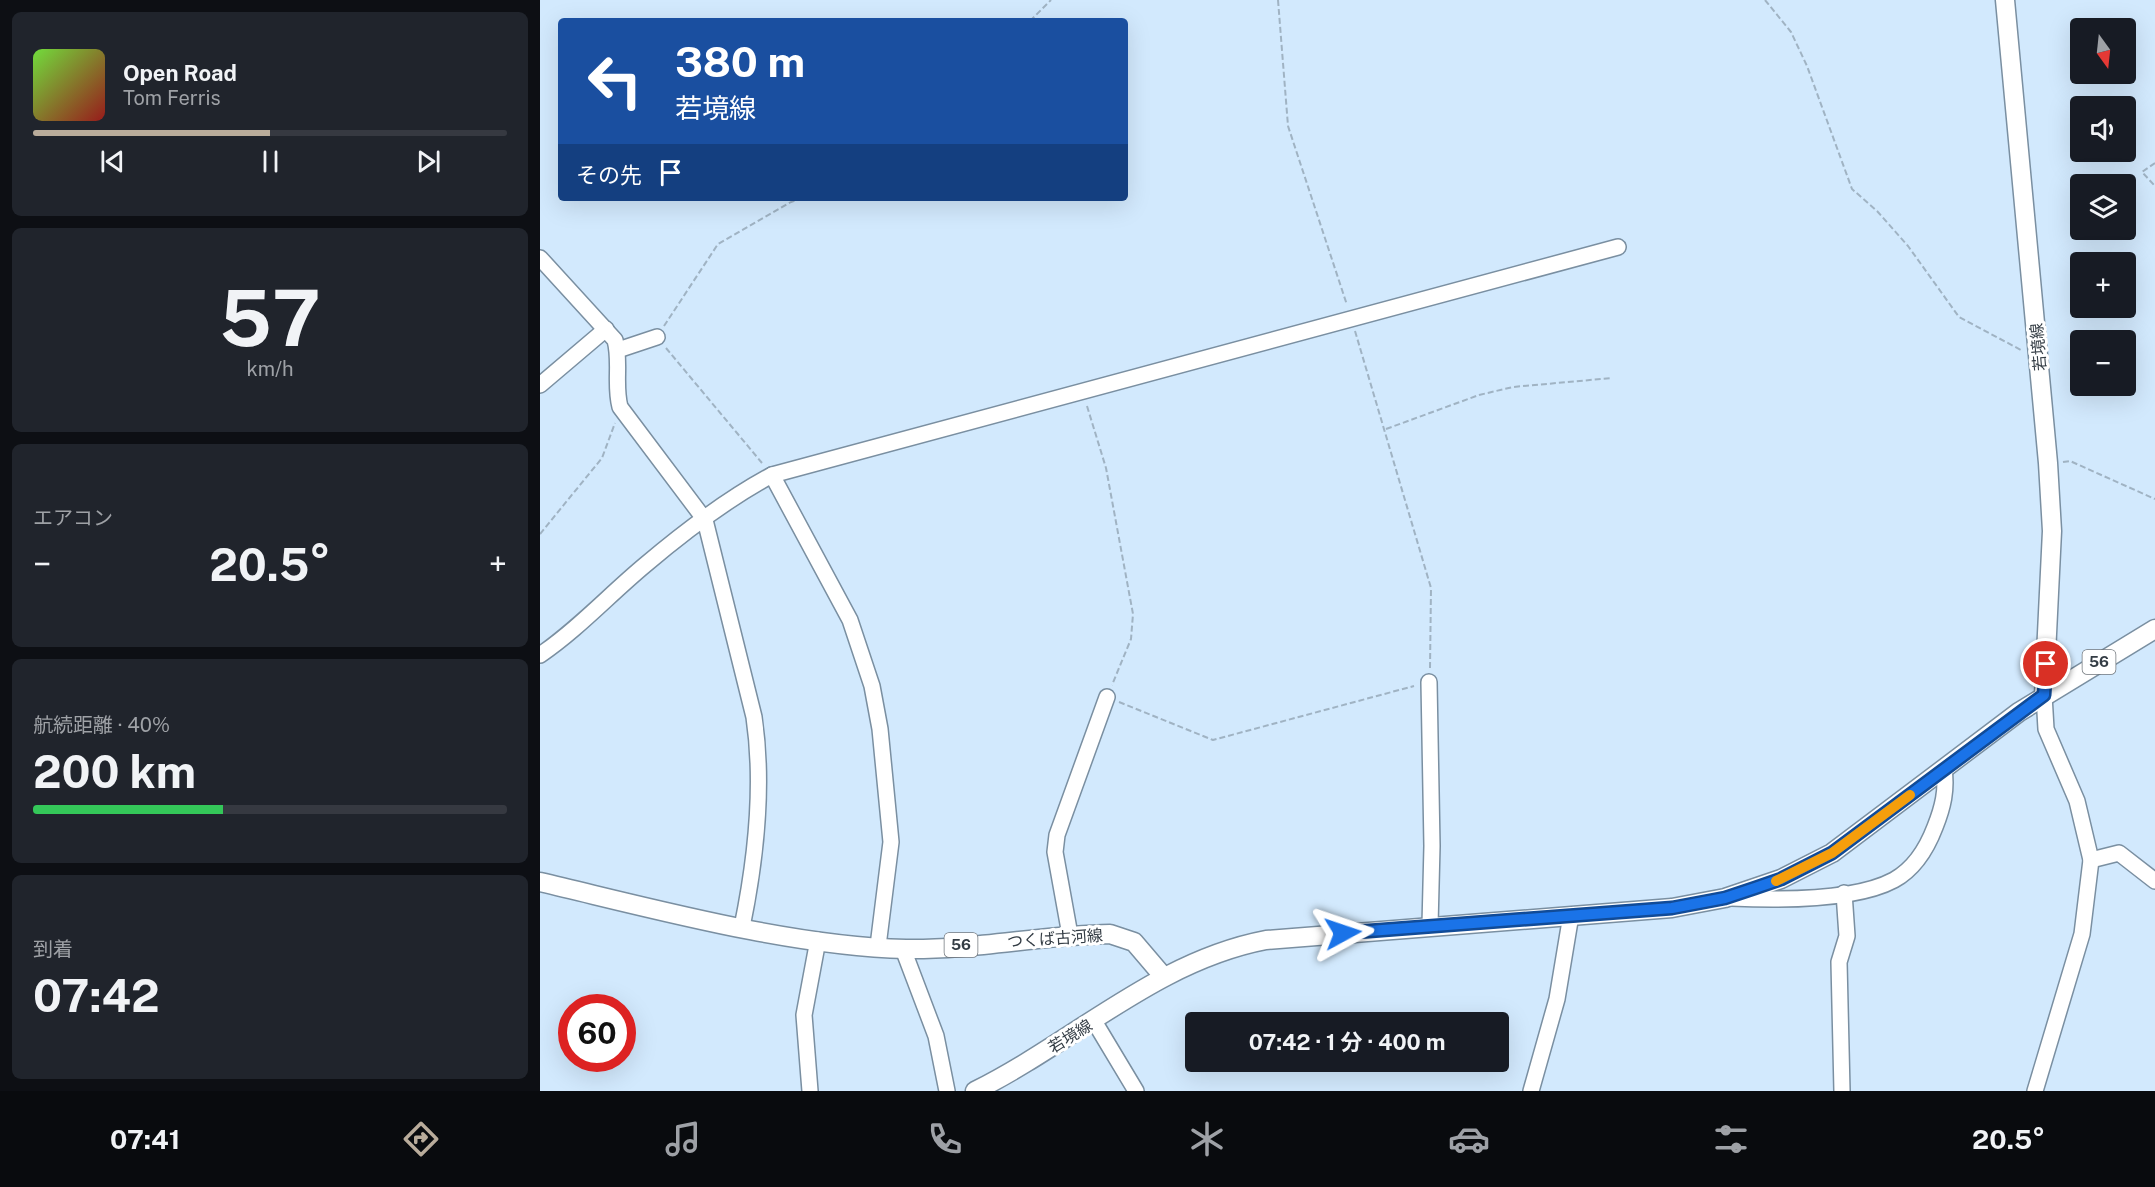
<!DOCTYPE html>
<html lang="ja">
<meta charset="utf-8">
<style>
:root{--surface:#171b24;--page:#20242c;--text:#f1f3f6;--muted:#9ea1a6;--line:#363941;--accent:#b9ac9b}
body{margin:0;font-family:"Public Sans","Noto Sans JP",sans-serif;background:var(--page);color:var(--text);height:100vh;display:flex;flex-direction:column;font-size:22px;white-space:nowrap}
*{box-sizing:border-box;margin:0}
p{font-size:20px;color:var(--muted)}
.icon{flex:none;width:33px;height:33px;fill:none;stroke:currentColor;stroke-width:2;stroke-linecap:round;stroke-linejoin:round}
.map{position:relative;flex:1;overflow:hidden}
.side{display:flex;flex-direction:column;gap:12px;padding:12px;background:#0d0f14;width:540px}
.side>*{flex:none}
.hud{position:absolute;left:18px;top:18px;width:570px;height:183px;border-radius:6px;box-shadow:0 6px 24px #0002;background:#1a4fa0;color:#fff;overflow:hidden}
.needle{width:39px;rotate:165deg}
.fabs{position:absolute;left:1530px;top:18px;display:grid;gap:12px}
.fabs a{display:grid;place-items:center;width:66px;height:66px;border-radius:6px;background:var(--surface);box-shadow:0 6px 24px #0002;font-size:30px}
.speed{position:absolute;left:18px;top:994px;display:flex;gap:12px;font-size:30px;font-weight:700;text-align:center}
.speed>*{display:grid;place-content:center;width:78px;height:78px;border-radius:50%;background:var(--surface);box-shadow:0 6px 24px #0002;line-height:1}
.speed .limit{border:9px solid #d22;background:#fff;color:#111}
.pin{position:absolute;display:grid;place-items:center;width:51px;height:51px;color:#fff;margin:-26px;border:3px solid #fff;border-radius:50%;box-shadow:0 2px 6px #0007}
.me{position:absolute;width:66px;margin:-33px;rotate:85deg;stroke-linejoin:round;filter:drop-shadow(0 0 4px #0008)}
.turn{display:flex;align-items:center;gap:21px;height:126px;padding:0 18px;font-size:27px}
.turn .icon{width:78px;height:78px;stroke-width:2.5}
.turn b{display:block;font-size:42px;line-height:51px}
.then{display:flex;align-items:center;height:57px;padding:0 18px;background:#0003;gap:12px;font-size:22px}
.big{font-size:45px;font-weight:700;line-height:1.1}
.side .tile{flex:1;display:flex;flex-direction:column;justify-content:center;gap:9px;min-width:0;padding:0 21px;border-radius:9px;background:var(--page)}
.side .dial{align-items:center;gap:0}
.dial b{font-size:78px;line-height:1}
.song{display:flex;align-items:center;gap:18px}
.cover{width:72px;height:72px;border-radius:9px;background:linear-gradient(135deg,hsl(100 70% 55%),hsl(0 70% 35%))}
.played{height:6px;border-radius:3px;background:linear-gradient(90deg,var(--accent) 50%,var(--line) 50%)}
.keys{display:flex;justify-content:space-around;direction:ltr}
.heat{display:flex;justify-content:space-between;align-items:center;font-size:33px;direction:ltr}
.charge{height:9px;border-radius:4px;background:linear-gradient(90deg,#34c759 40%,var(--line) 0)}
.trip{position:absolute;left:645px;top:1012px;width:324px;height:60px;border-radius:6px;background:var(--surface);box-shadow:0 6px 24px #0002;font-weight:700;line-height:60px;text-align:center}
.tab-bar{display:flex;height:96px;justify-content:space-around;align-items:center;background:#090b0e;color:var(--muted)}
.tab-bar .icon{width:42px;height:42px}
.tab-bar .selected{color:var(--accent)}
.tab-bar b{font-size:27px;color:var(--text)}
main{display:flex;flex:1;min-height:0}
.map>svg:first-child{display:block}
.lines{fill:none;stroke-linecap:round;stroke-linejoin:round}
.minor-casing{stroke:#7a8fa1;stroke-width:18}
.major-casing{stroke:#7a8fa1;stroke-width:21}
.path{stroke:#a0b3c3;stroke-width:2;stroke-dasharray:6 3;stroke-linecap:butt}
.minor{stroke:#fff;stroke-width:15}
.major{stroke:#fff;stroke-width:18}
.route-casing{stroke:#114b97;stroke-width:15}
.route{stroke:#1a73e8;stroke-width:10}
.slow{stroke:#f59e0b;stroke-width:10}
.labels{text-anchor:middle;stroke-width:6;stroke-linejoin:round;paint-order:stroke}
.shield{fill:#fff;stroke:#71777d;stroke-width:1.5}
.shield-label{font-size:15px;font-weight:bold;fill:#343d45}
.street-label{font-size:16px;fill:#343d45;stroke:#fff}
</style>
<main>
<section class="side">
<div class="tile">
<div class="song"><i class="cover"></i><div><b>Open Road</b><p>Tom Ferris</p></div></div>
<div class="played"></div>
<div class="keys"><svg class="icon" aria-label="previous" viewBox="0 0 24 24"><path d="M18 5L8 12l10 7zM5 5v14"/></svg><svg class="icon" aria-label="pause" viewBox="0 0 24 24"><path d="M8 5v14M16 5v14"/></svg><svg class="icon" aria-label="next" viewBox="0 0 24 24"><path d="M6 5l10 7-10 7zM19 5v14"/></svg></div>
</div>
<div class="tile dial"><b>57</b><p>km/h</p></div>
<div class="tile"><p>エアコン</p>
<div class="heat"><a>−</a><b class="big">20.5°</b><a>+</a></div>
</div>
<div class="tile"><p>航続距離 · 40%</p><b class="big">200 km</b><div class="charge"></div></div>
<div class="tile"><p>到着</p><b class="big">07:42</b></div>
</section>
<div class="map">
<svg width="1615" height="1091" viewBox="0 0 1615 1091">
<rect width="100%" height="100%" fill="#d2e9fd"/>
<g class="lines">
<g class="minor-casing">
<g id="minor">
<path d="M0,258L75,340C81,362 74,385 80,407L165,520L214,717C224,785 216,859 202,927"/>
<path d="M78,350L117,337"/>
<path d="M0,385L66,329"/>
<path d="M232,475L310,620L332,686L340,729L351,842L338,946"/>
<path d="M0,655C38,629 69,595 105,565C144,532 187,499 232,475L1078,247"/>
<path d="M889,682L892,846L890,925"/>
<path d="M1551,860L1579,853L1615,881"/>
<path d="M1191,898C1235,900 1315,901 1354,880C1374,869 1387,848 1395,827C1403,807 1407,790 1404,769"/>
<path d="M530,935L515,852L517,835L567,697"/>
<path d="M363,949L396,1036L407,1091"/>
<path d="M554,1021L596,1091"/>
<path d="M270,1091L264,1015L278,940"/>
<path d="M991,1091L1017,999L1031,915"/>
<path d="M1302,1091L1299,962L1307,936L1304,893"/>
<path d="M1495,1091L1542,934L1551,860L1537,801L1506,729L1504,695"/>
</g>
</g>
<g class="major-casing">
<g id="major">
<path d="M1465,0L1508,463L1512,531L1504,695"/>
<path d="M0,882C115,909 249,946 366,949C434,950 502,935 570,934L594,942L623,976"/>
<path d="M435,1091C534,1042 616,961 726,940L1132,908L1185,898L1241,879L1292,853L1479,712L1615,629"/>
</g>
</g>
<g class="path">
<path d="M738,0L748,126L807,305"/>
<path d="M1225,0L1251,32L1267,66L1312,189L1337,211L1368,246L1419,317L1481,350"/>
<path d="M490,21L511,0"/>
<path d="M1615,163L1602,172L1615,186"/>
<path d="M124,326L178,244L251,202L263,198"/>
<path d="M815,331L891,588L890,668"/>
<path d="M126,348L222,463"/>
<path d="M547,406L566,468L593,614L591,639L572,685"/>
<path d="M846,429L939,395L973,387L1072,378"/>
<path d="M1523,462L1530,461L1615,499"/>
<path d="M0,534L62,458L75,423"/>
<path d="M579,702L673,740L874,686"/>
</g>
<use href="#minor" class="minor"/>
<use href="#major" class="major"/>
</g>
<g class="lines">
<g class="route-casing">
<path id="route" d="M803,933L1132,908L1185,898L1215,888L1241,879L1292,853L1504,695L1506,664"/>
</g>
<use href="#route" class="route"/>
<path class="slow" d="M1236,881L1292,853L1370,795"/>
</g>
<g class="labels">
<g class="shield">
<rect x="1542.5" y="650" width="33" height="24" rx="4.5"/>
<rect x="404.5" y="933" width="33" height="24" rx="4.5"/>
</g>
<g class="shield-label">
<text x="1559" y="667">56</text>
<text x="421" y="950">56</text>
</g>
<g class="street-label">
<text transform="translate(1498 347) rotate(-95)" y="6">若境線</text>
<text transform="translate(515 938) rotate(-4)" y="6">つくば古河線</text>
<text transform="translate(530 1036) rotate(-32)" y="6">若境線</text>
</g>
</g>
</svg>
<div class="fabs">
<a><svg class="needle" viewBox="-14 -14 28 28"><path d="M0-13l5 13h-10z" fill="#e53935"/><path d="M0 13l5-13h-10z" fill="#9ea1a6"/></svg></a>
<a><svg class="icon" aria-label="sound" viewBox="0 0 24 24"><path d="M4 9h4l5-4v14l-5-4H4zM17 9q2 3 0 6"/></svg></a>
<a><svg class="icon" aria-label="layers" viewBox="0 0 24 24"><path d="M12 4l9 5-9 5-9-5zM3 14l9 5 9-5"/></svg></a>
<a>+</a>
<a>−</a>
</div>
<div class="speed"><div class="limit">60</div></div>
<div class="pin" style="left:1506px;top:664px;background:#d93025"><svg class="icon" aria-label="arrive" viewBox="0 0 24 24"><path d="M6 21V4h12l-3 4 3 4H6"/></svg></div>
<svg class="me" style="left:803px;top:933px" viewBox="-20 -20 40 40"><path d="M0-17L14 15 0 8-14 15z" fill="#1a73e8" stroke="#fff" stroke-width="4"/></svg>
<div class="trip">07:42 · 1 分 · 400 m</div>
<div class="hud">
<div class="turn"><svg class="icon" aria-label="left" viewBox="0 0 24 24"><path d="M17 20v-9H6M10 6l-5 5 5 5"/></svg><div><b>380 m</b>若境線</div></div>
<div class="then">その先<svg class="icon" aria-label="arrive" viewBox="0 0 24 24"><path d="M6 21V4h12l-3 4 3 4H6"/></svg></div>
</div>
</div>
</main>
<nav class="tab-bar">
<b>07:41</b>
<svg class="icon selected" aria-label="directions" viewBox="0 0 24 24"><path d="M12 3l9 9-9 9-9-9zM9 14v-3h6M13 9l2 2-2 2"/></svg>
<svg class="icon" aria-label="music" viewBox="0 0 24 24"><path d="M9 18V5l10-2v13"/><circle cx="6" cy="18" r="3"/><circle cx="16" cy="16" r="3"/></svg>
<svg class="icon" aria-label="phone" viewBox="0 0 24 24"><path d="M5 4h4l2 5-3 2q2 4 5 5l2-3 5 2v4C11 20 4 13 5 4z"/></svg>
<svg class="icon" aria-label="climate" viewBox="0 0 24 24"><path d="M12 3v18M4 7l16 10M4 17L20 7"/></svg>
<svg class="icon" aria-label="car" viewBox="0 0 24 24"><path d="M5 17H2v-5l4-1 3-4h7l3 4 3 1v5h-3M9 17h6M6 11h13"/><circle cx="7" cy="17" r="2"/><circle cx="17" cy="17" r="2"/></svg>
<svg class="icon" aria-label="filters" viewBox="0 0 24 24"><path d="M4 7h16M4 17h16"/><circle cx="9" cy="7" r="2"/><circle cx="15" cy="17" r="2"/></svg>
<b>20.5°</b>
</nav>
